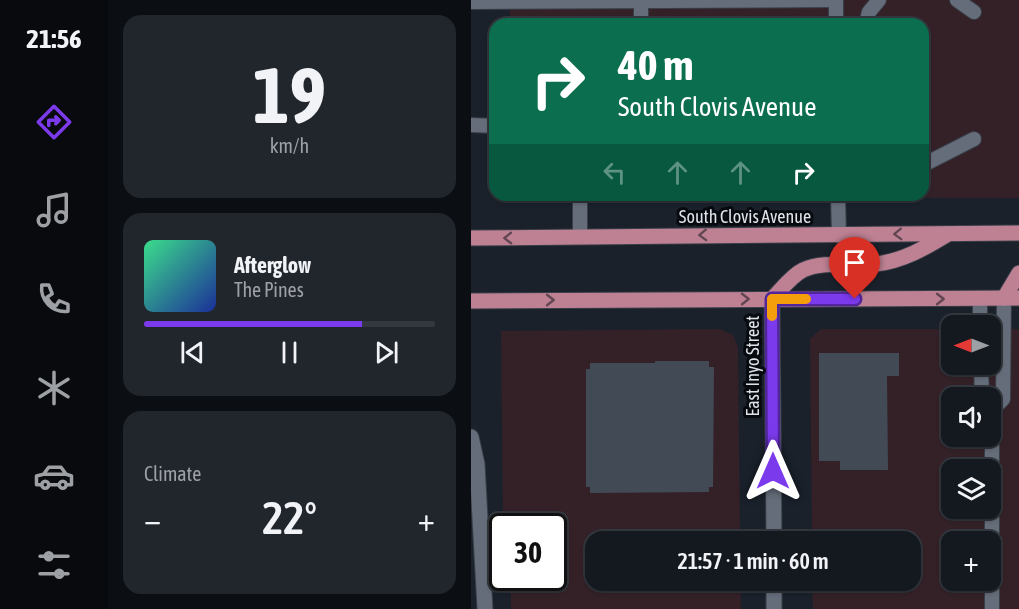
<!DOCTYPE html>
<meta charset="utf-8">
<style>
:root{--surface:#141920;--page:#21262d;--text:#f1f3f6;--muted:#9da0a5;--line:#33383e;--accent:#7c3aed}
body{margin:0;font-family:"Asap Condensed",sans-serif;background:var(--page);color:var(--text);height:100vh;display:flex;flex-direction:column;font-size:22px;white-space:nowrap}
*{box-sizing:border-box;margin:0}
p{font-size:20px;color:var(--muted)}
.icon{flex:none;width:33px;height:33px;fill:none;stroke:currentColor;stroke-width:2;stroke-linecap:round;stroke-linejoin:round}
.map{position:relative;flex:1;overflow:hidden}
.drawer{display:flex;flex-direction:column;gap:15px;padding:15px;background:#0b0e12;width:363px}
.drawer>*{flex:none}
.banner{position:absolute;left:18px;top:18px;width:440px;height:183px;border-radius:18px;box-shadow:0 2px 4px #0004,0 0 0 2px var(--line);background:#0b6e4f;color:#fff;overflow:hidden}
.needle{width:39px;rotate:270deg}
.buttons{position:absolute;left:470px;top:315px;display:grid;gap:12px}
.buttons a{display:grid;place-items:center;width:60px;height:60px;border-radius:12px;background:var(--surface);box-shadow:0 2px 4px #0004,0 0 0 2px var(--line);font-size:30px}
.speed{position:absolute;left:18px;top:513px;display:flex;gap:12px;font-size:30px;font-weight:700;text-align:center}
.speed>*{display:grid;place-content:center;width:78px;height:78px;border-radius:50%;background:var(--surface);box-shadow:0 2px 4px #0004,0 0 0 2px var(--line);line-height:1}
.speed .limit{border:3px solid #111;border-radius:9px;background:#fff;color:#111}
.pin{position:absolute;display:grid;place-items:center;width:51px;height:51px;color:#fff;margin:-62px -26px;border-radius:50% 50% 50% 0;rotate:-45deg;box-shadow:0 0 6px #0007}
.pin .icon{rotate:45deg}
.me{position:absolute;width:66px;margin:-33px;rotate:0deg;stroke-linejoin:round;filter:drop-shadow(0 0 4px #0008)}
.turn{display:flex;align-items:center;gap:21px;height:126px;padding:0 30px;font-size:27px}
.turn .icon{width:78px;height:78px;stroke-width:2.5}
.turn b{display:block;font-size:42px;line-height:51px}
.lanes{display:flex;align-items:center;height:57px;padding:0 30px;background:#0003;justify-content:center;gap:30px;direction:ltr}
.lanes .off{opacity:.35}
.big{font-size:45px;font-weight:600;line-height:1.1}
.drawer .widget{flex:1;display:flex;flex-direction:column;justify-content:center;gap:9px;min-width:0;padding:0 21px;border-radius:18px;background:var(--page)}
.drawer .dial{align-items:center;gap:0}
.dial b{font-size:78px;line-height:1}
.song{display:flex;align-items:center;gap:18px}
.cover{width:72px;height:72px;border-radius:9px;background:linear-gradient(135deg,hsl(150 70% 55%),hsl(230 70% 35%))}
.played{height:6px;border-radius:3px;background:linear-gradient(90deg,var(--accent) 75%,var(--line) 75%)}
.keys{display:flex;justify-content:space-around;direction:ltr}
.heat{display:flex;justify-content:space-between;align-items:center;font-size:33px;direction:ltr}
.trip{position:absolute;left:114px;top:531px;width:336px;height:60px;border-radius:18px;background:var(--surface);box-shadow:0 2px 4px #0004,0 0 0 2px var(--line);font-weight:600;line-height:60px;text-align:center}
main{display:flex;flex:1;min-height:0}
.tabs{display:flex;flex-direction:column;width:108px;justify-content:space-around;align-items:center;background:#080a0d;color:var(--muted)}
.tabs .icon{width:42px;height:42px}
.tabs .selected{color:var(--accent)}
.tabs b{font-size:27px;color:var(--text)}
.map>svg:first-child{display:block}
.commercial{fill:#342128;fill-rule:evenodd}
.building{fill:#424a56}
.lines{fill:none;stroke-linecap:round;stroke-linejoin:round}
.service-casing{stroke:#393e47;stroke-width:16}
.minor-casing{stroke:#393e47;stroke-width:17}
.primary-casing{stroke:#393e47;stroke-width:17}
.service{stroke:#656d7a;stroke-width:14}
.minor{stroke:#656d7a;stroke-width:15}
.primary{stroke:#be8194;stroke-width:15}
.oneway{stroke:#624652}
.route-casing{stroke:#51269a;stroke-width:15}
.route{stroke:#7c3aed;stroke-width:10}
.slow{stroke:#f59e0b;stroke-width:10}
.labels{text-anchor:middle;stroke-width:6;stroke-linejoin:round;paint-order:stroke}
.street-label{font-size:18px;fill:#dfe4eb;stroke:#070a0f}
</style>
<main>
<nav class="tabs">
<b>21:56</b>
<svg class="icon selected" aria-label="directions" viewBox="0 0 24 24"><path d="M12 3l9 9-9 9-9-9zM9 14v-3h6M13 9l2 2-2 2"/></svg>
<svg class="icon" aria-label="music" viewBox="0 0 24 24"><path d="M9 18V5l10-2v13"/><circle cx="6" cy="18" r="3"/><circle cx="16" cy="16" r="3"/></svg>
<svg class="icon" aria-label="phone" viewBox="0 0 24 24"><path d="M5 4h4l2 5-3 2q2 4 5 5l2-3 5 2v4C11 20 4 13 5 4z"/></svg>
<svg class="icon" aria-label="climate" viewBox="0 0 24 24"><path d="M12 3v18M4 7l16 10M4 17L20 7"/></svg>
<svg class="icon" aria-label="car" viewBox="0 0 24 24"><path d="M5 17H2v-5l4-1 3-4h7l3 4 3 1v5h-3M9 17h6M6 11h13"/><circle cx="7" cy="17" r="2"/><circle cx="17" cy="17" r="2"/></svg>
<svg class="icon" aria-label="filters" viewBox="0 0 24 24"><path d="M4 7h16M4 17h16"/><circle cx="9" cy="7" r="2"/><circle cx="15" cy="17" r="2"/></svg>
</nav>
<section class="drawer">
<div class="widget dial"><b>19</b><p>km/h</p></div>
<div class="widget">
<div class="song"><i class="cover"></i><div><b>Afterglow</b><p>The Pines</p></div></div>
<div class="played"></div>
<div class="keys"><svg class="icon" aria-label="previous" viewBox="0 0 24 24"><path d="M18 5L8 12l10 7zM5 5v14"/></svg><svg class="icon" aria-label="pause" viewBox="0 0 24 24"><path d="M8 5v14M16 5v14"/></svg><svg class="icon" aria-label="next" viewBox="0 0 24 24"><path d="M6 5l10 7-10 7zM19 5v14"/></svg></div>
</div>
<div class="widget"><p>Climate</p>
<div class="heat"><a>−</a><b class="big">22°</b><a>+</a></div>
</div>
</section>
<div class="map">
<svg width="548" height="609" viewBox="0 0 548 609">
<rect width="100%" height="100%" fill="#1a212b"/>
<g class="commercial">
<path d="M39,0H548V198L54,197L52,195H452V24H39Z"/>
<path d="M249,329L262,335L267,347L269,541L124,542V580L269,581L270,609H40V580H32V578H82V526H32L30,331Z"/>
<path d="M350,329H480V364H519V329H548V609H342L341,581L440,580V542L341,541L339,339ZM480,398H519V436H480ZM480,470H519V508H480ZM480,542H519V580H480Z"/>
</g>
<g class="building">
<path d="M348,353H428V376H416L417,470H369V461H348Z"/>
<path d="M184,361H238V367H243L242,487H238V492L119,493V487H115V369H119V363H184Z"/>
</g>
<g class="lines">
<g class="service-casing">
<g id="service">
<path d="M365,0V24"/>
<path d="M486,0L503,12"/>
<path d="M170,1V24"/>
<path d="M0,2L365,0"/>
<path d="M395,24L398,12L408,0"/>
<path d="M0,125L24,126"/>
<path d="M452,165L503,139"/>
<path d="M109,195V237"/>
<path d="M367,195L368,236"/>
<path d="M509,299V326"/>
<path d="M510,364L511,398"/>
<path d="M519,408L521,410L532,399L533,298"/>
<path d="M521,410V609"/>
</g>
</g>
<g class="minor-casing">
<g id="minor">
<path d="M301,299L303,542"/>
<path d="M0,437L6,464L14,609"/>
<path d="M303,580V609"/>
</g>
</g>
<g class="primary-casing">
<g id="primary">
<path d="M0,238L548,233"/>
<path d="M533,298L548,273"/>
<path d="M301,299C310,290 320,276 332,270C354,260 381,267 405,264C432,261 454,248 477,234"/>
<path d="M0,301L548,298"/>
</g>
</g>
<use href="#service" class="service"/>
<use href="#minor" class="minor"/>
<use href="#primary" class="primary"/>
</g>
<defs><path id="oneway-chevron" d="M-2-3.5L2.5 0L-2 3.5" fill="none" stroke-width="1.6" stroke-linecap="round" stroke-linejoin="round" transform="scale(1.5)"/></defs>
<g class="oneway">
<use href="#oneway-chevron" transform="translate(427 234) rotate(178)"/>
<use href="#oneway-chevron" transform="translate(232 235) rotate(178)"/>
<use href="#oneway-chevron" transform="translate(37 238) rotate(179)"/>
<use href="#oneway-chevron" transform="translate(274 299)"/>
<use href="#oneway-chevron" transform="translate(469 299)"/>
<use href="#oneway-chevron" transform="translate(79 300)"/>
</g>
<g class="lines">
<g class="route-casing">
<path id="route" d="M302,471L301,299H384"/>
</g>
<use href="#route" class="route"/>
<path class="slow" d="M301,316V299H335"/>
</g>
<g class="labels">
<g class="street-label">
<text x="274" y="223">South Clovis Avenue</text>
<text transform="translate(282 366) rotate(-90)" y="6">East Inyo Street</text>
</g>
</g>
</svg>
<div class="buttons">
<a><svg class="needle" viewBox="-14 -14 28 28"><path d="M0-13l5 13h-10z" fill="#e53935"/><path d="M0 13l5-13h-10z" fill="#9da0a5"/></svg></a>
<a><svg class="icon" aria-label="sound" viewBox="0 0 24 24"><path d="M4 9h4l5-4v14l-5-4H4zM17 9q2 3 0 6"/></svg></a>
<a><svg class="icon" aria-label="layers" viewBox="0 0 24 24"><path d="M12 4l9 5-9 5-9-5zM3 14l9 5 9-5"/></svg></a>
<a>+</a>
</div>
<div class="speed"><div class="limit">30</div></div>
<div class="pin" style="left:384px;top:299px;background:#d93025"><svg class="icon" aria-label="arrive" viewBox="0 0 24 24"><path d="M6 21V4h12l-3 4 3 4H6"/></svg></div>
<svg class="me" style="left:302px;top:471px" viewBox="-20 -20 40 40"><path d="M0-17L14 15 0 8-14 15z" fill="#7c3aed" stroke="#fff" stroke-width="4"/></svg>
<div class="trip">21:57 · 1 min · 60 m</div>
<div class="banner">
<div class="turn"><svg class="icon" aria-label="right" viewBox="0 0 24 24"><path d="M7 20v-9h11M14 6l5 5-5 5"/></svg><div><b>40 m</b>South Clovis Avenue</div></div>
<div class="lanes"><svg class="icon off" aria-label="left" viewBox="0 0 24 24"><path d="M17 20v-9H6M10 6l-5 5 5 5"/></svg><svg class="icon off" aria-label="ahead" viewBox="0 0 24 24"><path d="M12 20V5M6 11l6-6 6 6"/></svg><svg class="icon off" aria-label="ahead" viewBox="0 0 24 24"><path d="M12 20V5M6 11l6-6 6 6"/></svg><svg class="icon" aria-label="right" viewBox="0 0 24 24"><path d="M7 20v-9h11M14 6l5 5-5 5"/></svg></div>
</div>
</div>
</main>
